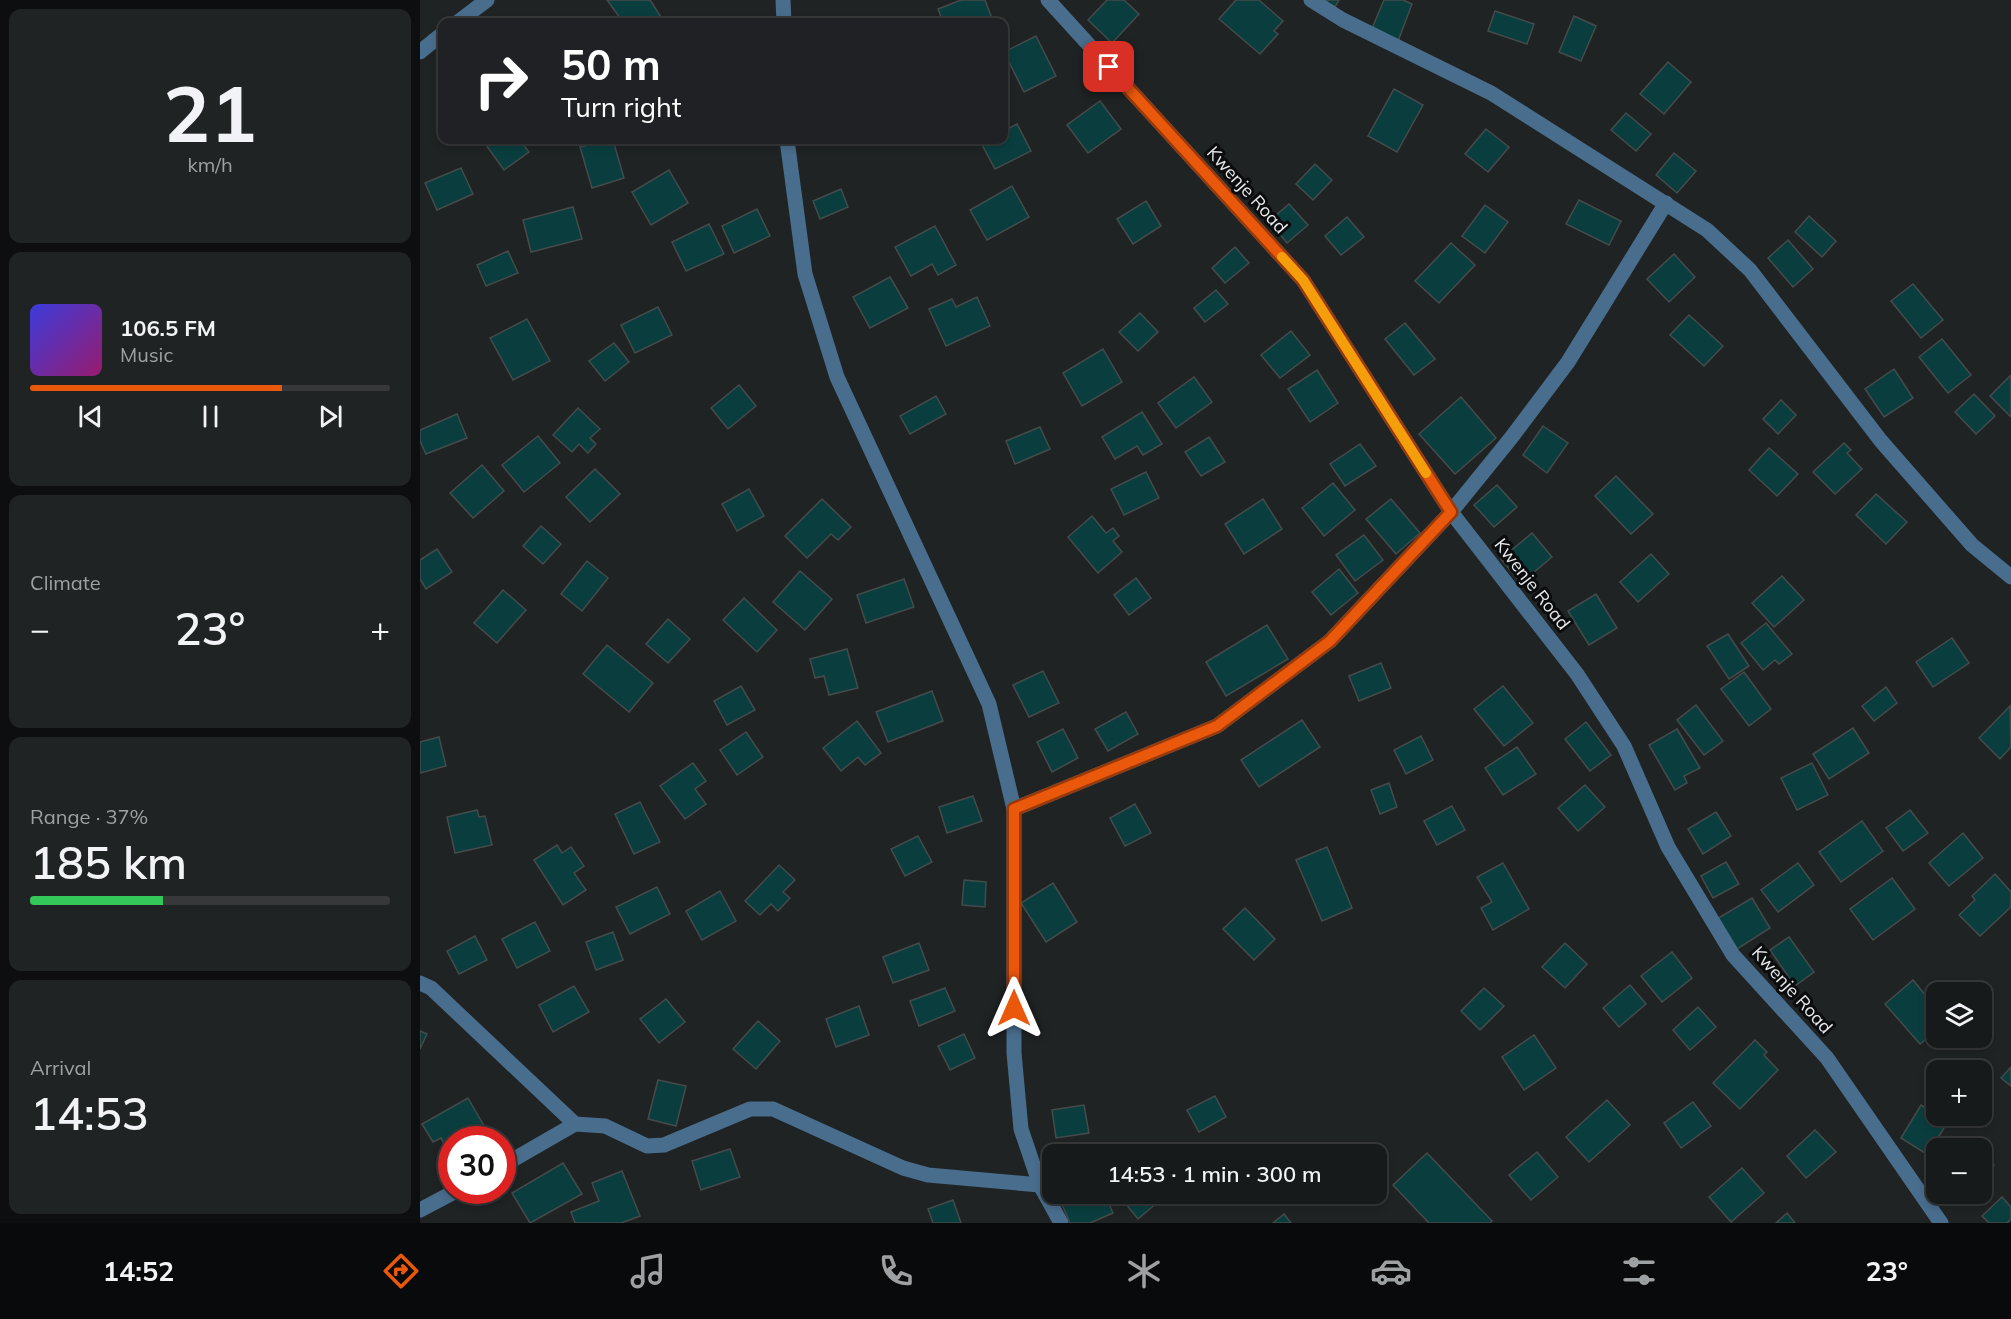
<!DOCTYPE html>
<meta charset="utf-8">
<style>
:root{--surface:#171a1b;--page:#202324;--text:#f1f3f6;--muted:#9ea1a3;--line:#36383a;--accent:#ea580c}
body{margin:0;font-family:Mulish,sans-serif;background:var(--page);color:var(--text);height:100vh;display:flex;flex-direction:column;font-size:22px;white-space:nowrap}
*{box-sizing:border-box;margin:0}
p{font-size:20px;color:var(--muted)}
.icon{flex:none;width:33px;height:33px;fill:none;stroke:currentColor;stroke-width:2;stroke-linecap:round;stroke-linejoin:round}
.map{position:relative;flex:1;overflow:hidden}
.sheet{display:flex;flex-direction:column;gap:9px;padding:9px;background:#0d0e0f;width:420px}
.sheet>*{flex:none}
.banner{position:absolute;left:18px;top:18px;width:570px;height:126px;border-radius:12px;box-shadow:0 3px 9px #0003,0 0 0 2px var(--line);background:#202124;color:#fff;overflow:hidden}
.tools{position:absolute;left:1506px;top:982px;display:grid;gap:12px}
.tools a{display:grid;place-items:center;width:66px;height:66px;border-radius:12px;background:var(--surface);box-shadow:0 3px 9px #0003,0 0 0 2px var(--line);font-size:30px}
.speed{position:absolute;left:18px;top:1126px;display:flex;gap:12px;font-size:30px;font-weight:700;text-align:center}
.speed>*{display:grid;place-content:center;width:78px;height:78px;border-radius:50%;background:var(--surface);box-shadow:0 3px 9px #0003,0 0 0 2px var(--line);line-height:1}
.speed .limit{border:9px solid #d22;background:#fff;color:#111}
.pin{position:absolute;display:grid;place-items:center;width:51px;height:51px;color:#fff;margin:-26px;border-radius:12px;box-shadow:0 3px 9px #0006}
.me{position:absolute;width:66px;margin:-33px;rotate:0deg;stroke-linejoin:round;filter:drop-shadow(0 0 4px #0008)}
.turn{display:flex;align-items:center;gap:21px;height:126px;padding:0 24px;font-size:27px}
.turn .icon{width:78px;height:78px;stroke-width:2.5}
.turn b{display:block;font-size:42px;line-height:51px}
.big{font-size:45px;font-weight:600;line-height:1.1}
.sheet .widget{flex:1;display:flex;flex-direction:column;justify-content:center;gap:9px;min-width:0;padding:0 21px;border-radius:12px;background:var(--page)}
.sheet .dial{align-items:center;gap:0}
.dial b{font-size:78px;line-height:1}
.song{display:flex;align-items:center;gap:18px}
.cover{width:72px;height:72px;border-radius:9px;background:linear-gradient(135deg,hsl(240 70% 55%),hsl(320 70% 35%))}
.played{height:6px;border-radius:3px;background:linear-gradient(90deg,var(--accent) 70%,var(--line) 70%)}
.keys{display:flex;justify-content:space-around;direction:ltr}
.heat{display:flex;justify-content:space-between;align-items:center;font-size:33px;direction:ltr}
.charge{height:9px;border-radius:4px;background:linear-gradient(90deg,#34c759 37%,var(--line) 0)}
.trip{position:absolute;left:622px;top:1144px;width:345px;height:60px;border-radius:12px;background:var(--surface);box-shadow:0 3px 9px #0003,0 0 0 2px var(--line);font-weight:600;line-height:60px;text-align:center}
.dock{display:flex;height:96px;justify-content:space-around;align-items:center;background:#090a0b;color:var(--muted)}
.dock .icon{width:42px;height:42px}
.dock .active{color:var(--accent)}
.dock b{font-size:27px;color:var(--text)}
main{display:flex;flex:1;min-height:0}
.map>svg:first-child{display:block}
.building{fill:#0a3e3e;stroke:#454a4a;stroke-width:1.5}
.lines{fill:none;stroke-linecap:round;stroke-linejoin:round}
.minor{stroke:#496d8d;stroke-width:15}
.route-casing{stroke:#983908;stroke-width:15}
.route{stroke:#ea580c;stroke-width:10}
.slow{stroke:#f59e0b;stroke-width:10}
.labels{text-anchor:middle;stroke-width:6;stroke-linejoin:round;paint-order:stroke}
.street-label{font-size:18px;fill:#e8eaeb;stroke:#0b0c0d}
</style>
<main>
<section class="sheet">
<div class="widget dial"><b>21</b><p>km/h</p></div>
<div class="widget">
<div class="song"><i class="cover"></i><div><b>106.5 FM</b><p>Music</p></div></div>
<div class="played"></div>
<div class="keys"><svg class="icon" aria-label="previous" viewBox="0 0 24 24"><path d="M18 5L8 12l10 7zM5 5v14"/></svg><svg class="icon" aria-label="pause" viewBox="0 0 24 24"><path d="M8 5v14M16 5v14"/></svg><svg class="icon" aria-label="next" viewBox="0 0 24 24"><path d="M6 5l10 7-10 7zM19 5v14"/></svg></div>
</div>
<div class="widget"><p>Climate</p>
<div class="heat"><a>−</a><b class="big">23°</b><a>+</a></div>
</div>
<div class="widget"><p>Range · 37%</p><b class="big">185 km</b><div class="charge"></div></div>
<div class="widget"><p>Arrival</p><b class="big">14:53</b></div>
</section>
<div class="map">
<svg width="1591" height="1223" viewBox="0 0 1591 1223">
<rect width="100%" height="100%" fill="#1f2324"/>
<g class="building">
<path d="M187,0H230L241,17L233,22H203Z"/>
<path d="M541,0H565L573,21L523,22L518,9Z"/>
<path d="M687,0H704L719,14L692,43L668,20Z"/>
<path d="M816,0H839L863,21L854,31L858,34L840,54L799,19Z"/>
<path d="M903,0H919L915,7Z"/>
<path d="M964,0H983L992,4L977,44L950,33Z"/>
<path d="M1075,11L1114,24L1107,44L1068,31Z"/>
<path d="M1154,16L1176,26L1161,61L1139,52Z"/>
<path d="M616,36L636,76L604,92L584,52Z"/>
<path d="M1248,62L1271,82L1244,114L1220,94Z"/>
<path d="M974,89L1003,105L977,152L948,136Z"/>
<path d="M680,101L701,129L668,153L647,125Z"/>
<path d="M1206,113L1231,134L1216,151L1191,130Z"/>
<path d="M597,124L611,151L575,169L561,143L567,140H584V131Z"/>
<path d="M1066,129L1089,147L1068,172L1045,154Z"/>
<path d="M74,140H100L109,152L84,170L66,145Z"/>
<path d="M187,140H193L204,178L172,188L160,147Z"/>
<path d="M1254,153L1276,171L1257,193L1236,175Z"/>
<path d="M895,164L912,180L893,200L876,184Z"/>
<path d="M41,168L53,194L17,210L5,183Z"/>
<path d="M249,170L268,203L231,225L212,192Z"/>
<path d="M592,186L609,217L567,240L550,210Z"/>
<path d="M421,189L428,207L400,219L393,201Z"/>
<path d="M1159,200L1201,221L1189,245L1146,224Z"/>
<path d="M726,201L741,226L713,244L697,219Z"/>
<path d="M869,204L888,225L867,243L849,221Z"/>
<path d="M1065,205L1088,222L1065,253L1042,236Z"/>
<path d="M153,207L162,239L111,252L103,220Z"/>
<path d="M337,209L350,236L314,253L302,226Z"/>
<path d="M1389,216L1416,241L1402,257L1375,232Z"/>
<path d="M927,217L944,237L921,255L905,236Z"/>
<path d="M289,224L304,254L266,271L252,242Z"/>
<path d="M515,226L536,265L518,275L512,264L491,276L475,247Z"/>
<path d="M1368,240L1393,269L1373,287L1348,258Z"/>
<path d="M1031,243L1055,265L1019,303L995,281Z"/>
<path d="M815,247L829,263L805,283L792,268Z"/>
<path d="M88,251L98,273L66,286L57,265Z"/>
<path d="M1254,254L1275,277L1249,302L1227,279Z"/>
<path d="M470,277L488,308L450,328L433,297Z"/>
<path d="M1493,284L1523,320L1501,338L1471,301Z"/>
<path d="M796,290L808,304L785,322L774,308Z"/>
<path d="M557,297L570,326L526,346L509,309L532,299L536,307Z"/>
<path d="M238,307L252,335L215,353L201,325Z"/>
<path d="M720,313L738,332L718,351L699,332Z"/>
<path d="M1269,315L1303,346L1284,366L1250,335Z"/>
<path d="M107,319L130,361L93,380L70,338Z"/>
<path d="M985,323L1015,359L994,375L965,339Z"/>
<path d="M871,331L890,355L860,378L841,355Z"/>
<path d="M1522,339L1551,375L1528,393L1499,357Z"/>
<path d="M194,343L209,362L185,381L169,361Z"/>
<path d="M683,349L702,382L662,406L643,373Z"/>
<path d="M1474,369L1493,398L1464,417L1445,389Z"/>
<path d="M897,370L918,403L890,422L868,389Z"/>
<path d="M1591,375V417L1570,396Z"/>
<path d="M774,377L792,402L756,428L738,403Z"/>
<path d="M319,385L336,406L308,429L291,408Z"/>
<path d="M1554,394L1575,416L1556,434L1535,412Z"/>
<path d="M516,396L526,414L490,434L480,416Z"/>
<path d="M1041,397L1076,438L1035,474L999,434Z"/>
<path d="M1361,400L1376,415L1358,434L1343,419Z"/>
<path d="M158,408L180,429L170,438L176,444L168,453L159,444L152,452L133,435Z"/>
<path d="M722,412L742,444L723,455L717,446L695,459L682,437Z"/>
<path d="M37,414L47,438L6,454L0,441V430Z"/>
<path d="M1123,426L1148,443L1127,473L1103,455Z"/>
<path d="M620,427L630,449L595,464L586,441Z"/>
<path d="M118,436L140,463L104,492L82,465Z"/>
<path d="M789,437L805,462L781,476L765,452Z"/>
<path d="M1424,443L1431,450L1427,453L1442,469L1415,494L1393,472Z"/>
<path d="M940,444L956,466L925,486L910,464Z"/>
<path d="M1349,448L1378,474L1357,496L1329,470Z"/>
<path d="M62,465L84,491L53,518L30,493Z"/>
<path d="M175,469L200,494L170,522L146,497Z"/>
<path d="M726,472L739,498L704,515L691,489Z"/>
<path d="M1196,476L1233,514L1211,534L1175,496Z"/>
<path d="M913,483L935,510L904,536L882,508Z"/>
<path d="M1077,485L1097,507L1074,527L1054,505Z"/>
<path d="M329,489L344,516L317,531L302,504Z"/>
<path d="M1456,494L1487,522L1466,544L1436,515Z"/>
<path d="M402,499L431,527L418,540L411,534L387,558L365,536Z"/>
<path d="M843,499L862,529L824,554L805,524Z"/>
<path d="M971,499L1000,533L976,554L946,519Z"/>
<path d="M672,516L686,533L693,528L699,536L693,541L702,552L678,573L648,537Z"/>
<path d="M121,526L141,544L123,564L103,546Z"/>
<path d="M1112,533L1132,557L1101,583L1081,559Z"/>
<path d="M944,535L963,560L935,581L916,555Z"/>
<path d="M17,549L32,572L6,589L0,579V560Z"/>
<path d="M1231,554L1249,574L1218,602L1200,582Z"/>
<path d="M167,561L188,578L162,611L141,594Z"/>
<path d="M919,569L938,593L911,615L892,592Z"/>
<path d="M380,571L412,599L385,630L353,602Z"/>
<path d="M1362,576L1384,600L1354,627L1332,603Z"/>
<path d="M716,578L731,598L709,615L694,595Z"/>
<path d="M484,579L494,607L446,623L437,595Z"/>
<path d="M83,590L106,610L77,643L54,623Z"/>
<path d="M1176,594L1197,628L1169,645L1148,611Z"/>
<path d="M324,598L357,630L337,652L303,620Z"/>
<path d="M248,619L270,639L248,663L226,644Z"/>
<path d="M1346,623L1372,654L1359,664L1355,660L1343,670L1321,643Z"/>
<path d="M847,625L868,659L806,696L786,662Z"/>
<path d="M1308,634L1329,666L1309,679L1287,646Z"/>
<path d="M1532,638L1549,663L1513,687L1496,662Z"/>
<path d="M187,645L233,683L209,712L163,674Z"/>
<path d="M427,649L438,688L409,695L404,676L395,678L390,659Z"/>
<path d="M961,663L971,688L939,701L929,676Z"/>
<path d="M623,671L639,703L609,717L593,685Z"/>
<path d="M1324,672L1351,709L1329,726L1301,689Z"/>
<path d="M321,686L335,710L307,725L294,701Z"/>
<path d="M1083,686L1113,723L1084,746L1054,709Z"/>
<path d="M1466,687L1477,703L1454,721L1442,706Z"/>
<path d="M512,691L523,721L468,742L456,712Z"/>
<path d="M1276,705L1303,741L1284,755L1257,720Z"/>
<path d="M1590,706L1591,747L1580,759L1559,738Z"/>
<path d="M706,712L718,734L688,751L675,729Z"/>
<path d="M882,720L900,747L839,787L821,760Z"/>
<path d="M437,721L461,753L445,765L438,757L421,771L403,748Z"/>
<path d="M1166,722L1191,755L1170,771L1145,739Z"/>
<path d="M1433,728L1449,753L1409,779L1393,754Z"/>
<path d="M643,729L658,758L632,772L617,742Z"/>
<path d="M1257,729L1280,768L1264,776L1267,783L1255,790L1229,745Z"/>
<path d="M326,732L343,757L317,775L300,750Z"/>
<path d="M1001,736L1013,760L986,774L974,750Z"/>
<path d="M19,737L26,766L0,773V742Z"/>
<path d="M1097,747L1116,774L1083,795L1065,768Z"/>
<path d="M273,763L286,781L275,789L286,804L265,819L240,786Z"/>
<path d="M1392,763L1408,795L1377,810L1361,778Z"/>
<path d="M969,783L977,807L960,814L951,790Z"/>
<path d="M1165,785L1185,807L1158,831L1138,808Z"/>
<path d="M553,796L562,821L527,833L519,807Z"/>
<path d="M220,802L240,842L214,854L195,814Z"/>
<path d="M715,804L731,833L705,846L690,818Z"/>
<path d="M1032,806L1045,830L1017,845L1004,821Z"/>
<path d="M57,810L59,817L65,816L72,845L35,853L27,817Z"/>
<path d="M1490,810L1508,833L1483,851L1466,828Z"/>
<path d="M1296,812L1311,836L1283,854L1268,829Z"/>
<path d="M1442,821L1463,851L1421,882L1399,852Z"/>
<path d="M1543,833L1563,858L1529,886L1509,863Z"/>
<path d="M498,836L512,862L485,876L471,849Z"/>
<path d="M137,845L142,853L151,847L164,866L154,873L166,890L143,905L114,860Z"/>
<path d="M907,847L932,908L902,921L876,860Z"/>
<path d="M1306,862L1319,884L1293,898L1281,876Z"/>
<path d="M1083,863L1109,909L1073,930L1061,908L1072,902L1057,877Z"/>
<path d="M1378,863L1394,885L1358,912L1341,890Z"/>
<path d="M359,865L375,880L363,892L370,898L358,911L351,904L340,915L325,901Z"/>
<path d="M1575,874L1591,892V907L1560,936L1539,915L1555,900L1552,896Z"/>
<path d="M1472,878L1495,909L1453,940L1430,909Z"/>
<path d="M544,880L566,882L565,907L542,905Z"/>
<path d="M633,883L657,922L626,942L601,903Z"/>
<path d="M237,887L250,914L210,934L196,907Z"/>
<path d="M300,891L316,921L282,940L266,911Z"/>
<path d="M1332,898L1350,928L1314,951L1295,920Z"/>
<path d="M825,908L855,939L834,960L803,929Z"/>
<path d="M115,922L130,951L97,968L82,939Z"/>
<path d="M193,932L203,960L176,970L166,942Z"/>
<path d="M55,936L67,960L39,974L27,951Z"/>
<path d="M1369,937L1394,972L1375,986L1350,950Z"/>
<path d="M499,943L509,970L473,983L463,957Z"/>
<path d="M1145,943L1167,964L1145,988L1122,967Z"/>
<path d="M1252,952L1272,978L1242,1002L1221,976Z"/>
<path d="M1493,980L1516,1008V1031L1500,1044L1465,1004Z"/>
<path d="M1210,985L1226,1004L1199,1027L1183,1008Z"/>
<path d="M154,986L169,1012L133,1032L119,1005Z"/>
<path d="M525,988L535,1011L499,1026L490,1001Z"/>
<path d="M1064,988L1084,1006L1060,1030L1041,1011Z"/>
<path d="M246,999L265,1022L239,1043L220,1019Z"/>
<path d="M439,1006L449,1035L416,1047L406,1019Z"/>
<path d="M1278,1007L1296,1027L1270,1050L1253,1030Z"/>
<path d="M338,1021L360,1041L336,1069L313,1049Z"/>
<path d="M0,1031L7,1034L0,1049Z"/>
<path d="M544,1034L555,1058L530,1070L518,1046Z"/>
<path d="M1114,1035L1136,1068L1104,1090L1082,1057Z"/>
<path d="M1335,1040L1347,1052L1344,1055L1358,1070L1320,1109L1293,1083Z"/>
<path d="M1591,1067V1086L1581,1078Z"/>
<path d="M238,1080L266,1086L256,1126L228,1119Z"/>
<path d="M795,1096L806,1117L779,1132L767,1110Z"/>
<path d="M48,1098L71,1138L32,1140V1157L21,1138L13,1142L2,1124Z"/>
<path d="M1187,1100L1210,1125L1169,1162L1146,1137Z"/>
<path d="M1273,1102L1291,1126L1261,1148L1244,1123Z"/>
<path d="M664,1105L669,1133L636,1138L632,1110Z"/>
<path d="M1501,1105L1528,1121L1508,1155L1481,1138Z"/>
<path d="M1395,1130L1416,1152L1386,1178L1367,1156Z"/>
<path d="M1555,1137L1574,1165L1562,1174V1149H1536Z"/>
<path d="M310,1149L320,1177L281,1190L272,1161Z"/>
<path d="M1117,1152L1138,1177L1111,1200L1089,1175Z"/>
<path d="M1007,1153L1072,1221L1070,1223H1009L973,1185Z"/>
<path d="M143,1163L162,1194L110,1223L92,1193Z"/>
<path d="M1322,1168L1344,1193L1311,1222L1289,1197Z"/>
<path d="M202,1171L220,1216L201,1223H155L151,1212L179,1201L172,1183Z"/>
<path d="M685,1194L693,1213L670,1223H650L638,1195Z"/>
<path d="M706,1194H743L745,1196L718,1219L701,1198Z"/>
<path d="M1582,1197L1591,1207V1219L1587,1223H1569L1562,1216Z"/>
<path d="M533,1200L541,1223H513L508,1209Z"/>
<path d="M1367,1213L1375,1223H1356Z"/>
<path d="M864,1214L871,1223H853Z"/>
</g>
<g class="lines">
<g class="minor">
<path d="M363,0L364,22"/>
<path d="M628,0L883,280L1031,512L1157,674L1204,746L1248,847L1313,955L1407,1058L1521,1223"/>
<path d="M891,0L923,20L1071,93L1287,230L1330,270L1461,441L1552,545L1591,577"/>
<path d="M38,22L67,0"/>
<path d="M0,52L22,34"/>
<path d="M367,140L385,274L417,377L569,704L594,809V1053L601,1129L620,1185L641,1223"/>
<path d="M594,809L797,726L910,641L1031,512L1091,438L1148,362L1246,203"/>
<path d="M0,983L11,988L155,1124"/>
<path d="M82,1166L155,1124L185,1126L227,1146L244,1145L330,1109H353L483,1168L508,1175L620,1185"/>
<path d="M0,1210L36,1191"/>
</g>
</g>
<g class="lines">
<g class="route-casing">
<path id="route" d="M594,1008V809L797,726L910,641L1031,512L883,280L689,67"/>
</g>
<use href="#route" class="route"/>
<path class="slow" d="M862,257L883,280L1006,473"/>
</g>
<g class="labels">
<g class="street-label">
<text transform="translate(827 190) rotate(48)" y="6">Kwenje Road</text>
<text transform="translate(1112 584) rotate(52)" y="6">Kwenje Road</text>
<text transform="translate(1372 990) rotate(48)" y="6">Kwenje Road</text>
</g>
</g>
</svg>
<div class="tools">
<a><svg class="icon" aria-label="layers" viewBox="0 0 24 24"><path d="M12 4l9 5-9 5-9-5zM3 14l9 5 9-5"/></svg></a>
<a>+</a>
<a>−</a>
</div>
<div class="speed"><div class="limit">30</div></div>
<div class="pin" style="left:689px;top:67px;background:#d93025"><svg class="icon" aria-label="arrive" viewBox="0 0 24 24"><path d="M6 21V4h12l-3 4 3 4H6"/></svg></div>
<svg class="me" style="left:594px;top:1008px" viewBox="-20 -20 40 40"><path d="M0-17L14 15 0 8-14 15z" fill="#ea580c" stroke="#fff" stroke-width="4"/></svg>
<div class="trip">14:53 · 1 min · 300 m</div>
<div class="banner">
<div class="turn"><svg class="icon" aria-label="right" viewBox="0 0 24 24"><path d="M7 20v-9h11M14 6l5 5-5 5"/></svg><div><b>50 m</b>Turn right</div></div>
</div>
</div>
</main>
<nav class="dock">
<b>14:52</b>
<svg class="icon active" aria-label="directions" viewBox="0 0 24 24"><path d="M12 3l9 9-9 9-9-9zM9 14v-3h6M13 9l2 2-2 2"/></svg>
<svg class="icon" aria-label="music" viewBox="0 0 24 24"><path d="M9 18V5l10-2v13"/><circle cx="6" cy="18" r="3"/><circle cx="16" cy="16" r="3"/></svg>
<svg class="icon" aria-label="phone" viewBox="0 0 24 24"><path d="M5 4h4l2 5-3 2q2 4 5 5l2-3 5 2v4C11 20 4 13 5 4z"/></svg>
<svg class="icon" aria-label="climate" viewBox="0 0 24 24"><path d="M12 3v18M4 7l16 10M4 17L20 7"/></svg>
<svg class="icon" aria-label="car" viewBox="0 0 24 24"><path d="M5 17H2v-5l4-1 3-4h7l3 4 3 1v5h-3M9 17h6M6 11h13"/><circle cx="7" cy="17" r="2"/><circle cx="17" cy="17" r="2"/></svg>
<svg class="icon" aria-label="filters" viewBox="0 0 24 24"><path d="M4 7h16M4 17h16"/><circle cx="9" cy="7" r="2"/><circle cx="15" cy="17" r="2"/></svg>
<b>23°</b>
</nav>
